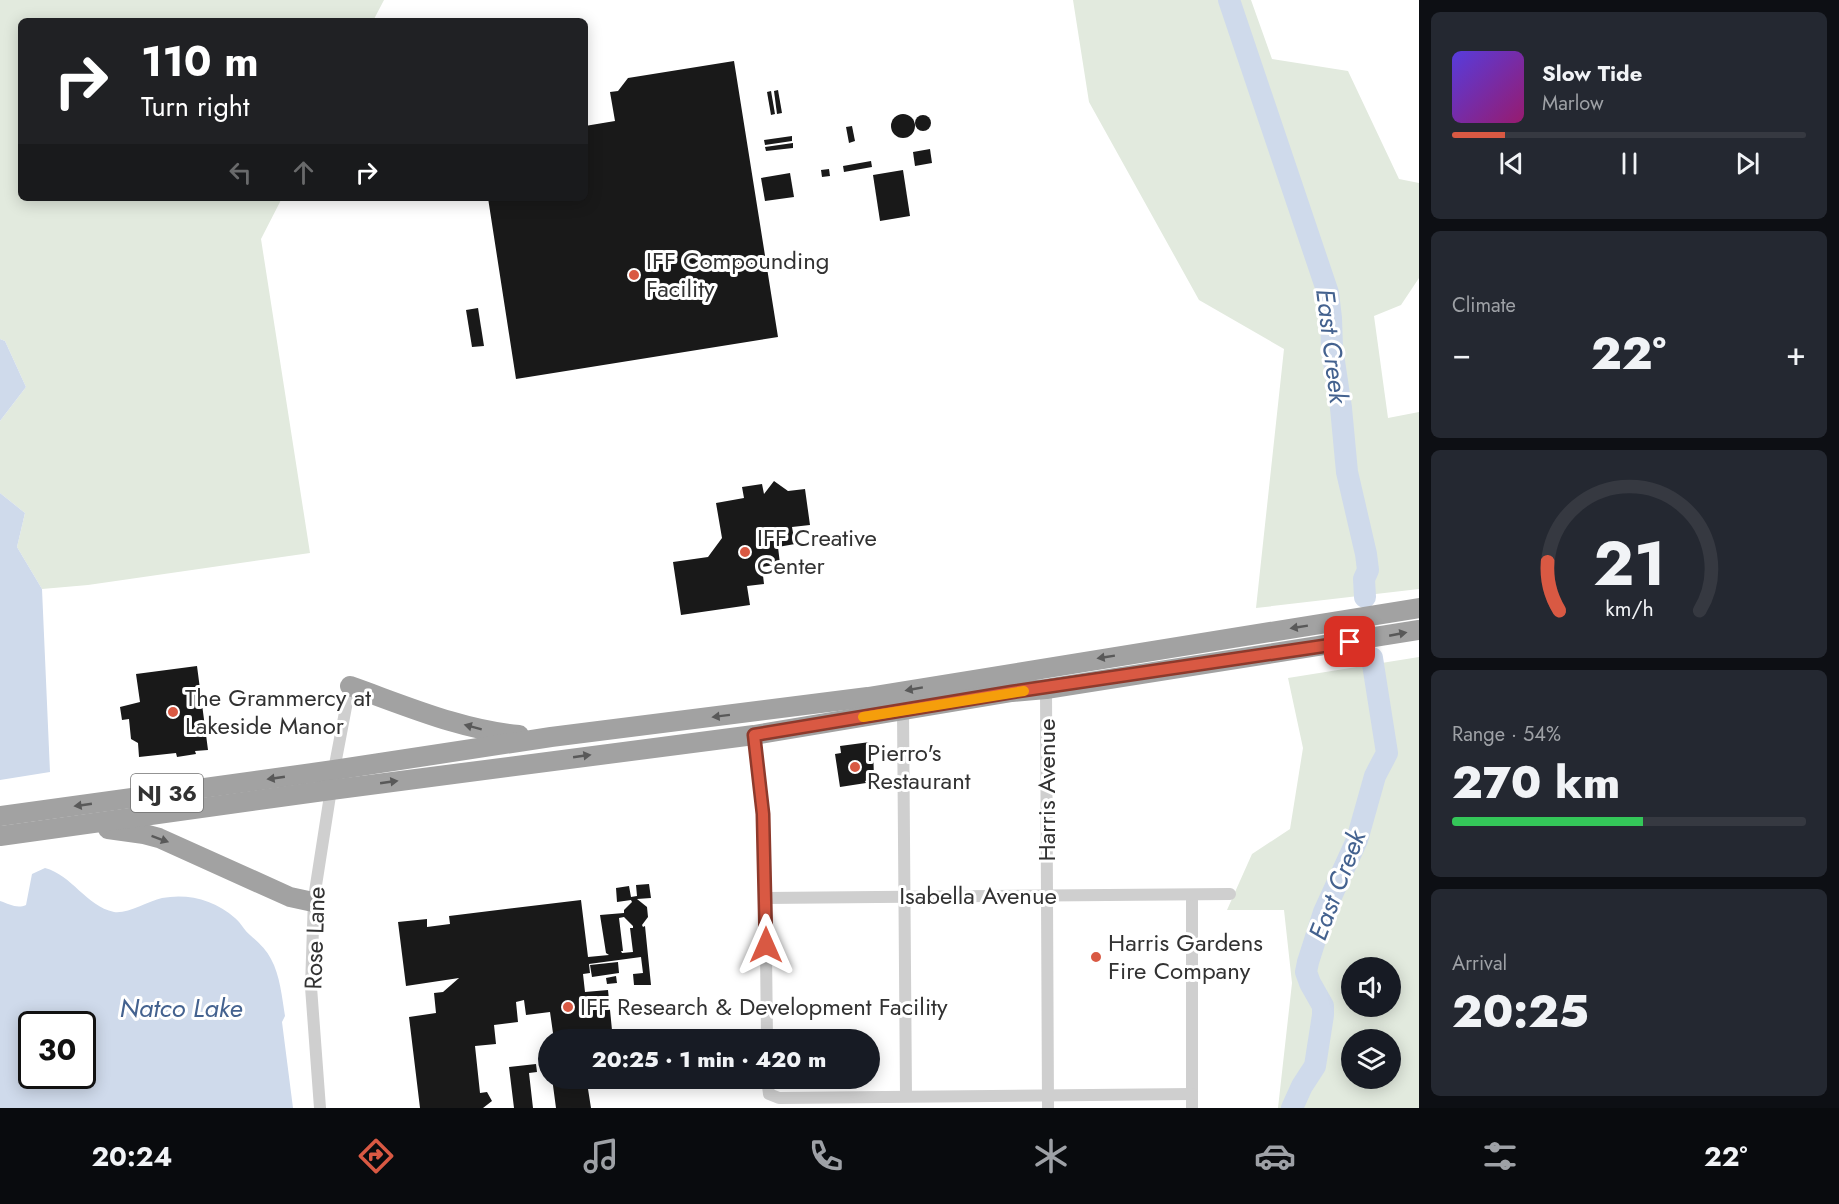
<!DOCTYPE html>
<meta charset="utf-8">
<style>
:root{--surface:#171b24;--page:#242831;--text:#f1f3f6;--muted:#9ea1a6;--line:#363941;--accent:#d95943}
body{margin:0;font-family:Jost,sans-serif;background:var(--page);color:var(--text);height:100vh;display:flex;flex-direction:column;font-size:22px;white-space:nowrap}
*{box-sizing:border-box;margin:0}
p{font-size:20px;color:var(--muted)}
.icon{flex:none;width:33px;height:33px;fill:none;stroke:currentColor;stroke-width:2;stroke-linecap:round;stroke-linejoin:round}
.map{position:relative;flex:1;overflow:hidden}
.panel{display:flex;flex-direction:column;gap:12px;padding:12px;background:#0d0f14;width:420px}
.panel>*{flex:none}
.hud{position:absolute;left:18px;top:18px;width:570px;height:183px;border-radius:9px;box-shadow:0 3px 15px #0003;background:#202124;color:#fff;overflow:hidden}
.controls{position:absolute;left:1341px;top:957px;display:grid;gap:12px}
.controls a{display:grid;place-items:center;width:60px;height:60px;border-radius:50%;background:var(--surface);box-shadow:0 3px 15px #0003;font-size:30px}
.speed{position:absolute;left:18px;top:1011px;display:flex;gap:12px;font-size:30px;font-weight:700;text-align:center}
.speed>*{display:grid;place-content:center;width:78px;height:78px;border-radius:50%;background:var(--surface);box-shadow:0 3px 15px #0003;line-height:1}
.speed .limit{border:3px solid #111;border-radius:9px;background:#fff;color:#111}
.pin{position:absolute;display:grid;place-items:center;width:51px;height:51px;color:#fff;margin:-26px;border-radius:12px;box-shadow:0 3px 9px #0006}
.me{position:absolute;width:66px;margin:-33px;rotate:0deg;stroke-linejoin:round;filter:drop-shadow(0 0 4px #0008)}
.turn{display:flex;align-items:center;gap:21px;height:126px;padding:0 24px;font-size:27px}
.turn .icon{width:78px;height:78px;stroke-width:2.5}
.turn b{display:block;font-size:42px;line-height:51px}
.lanes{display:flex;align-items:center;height:57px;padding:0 24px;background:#0003;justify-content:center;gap:30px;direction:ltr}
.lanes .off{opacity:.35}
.big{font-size:45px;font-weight:800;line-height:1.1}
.panel .card{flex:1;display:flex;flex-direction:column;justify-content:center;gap:9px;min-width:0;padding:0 21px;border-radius:9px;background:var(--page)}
.panel .dial{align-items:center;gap:0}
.dial svg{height:156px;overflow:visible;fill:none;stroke:var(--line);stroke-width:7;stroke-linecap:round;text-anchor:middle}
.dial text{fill:var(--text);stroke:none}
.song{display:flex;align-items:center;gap:18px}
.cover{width:72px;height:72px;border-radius:9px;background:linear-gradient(135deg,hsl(250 70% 55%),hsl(320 70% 35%))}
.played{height:6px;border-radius:3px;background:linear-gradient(90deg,var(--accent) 15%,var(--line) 15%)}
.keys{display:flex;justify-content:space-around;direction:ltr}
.heat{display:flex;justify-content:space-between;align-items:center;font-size:33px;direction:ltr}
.charge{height:9px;border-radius:4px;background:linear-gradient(90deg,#34c759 54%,var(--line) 0)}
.trip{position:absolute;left:538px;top:1029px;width:342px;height:60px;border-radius:30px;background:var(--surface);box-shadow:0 3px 15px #0003;font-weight:800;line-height:60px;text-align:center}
.dock{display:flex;height:96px;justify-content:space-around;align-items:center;background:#090b0e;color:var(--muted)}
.dock .icon{width:42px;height:42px}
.dock .on{color:var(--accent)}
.dock b{font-size:27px;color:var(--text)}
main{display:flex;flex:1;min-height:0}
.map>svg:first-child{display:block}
.green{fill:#e2eade;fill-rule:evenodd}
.water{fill:#cfdaeb;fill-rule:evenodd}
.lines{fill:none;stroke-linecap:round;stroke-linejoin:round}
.river{stroke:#cfdaeb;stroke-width:22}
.building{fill:#191919;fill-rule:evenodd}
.minor{stroke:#cfcfcf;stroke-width:12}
.trunk{stroke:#a2a2a2;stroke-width:20}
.oneway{fill:#595959}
.route-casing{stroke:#8d3a2c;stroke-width:15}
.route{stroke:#d95943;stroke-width:10}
.slow{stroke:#f59e0b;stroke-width:10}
.poi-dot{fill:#d95943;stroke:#fff;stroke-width:2}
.labels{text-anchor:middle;stroke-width:6;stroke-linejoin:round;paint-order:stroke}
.shield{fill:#fff;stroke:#707070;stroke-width:1.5}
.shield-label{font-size:22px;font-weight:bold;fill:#323232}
.poi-label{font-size:24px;fill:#323232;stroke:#fff;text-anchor:start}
.street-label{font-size:24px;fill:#323232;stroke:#fff}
.water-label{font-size:26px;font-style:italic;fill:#44628f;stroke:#fff}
</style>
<main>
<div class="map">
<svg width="1419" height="1108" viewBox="0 0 1419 1108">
<rect width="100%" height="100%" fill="#fff"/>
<g class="green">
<path d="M0,0H384L373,21H21V198H282L261,239L310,553L88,585L42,589L17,547L25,513L0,493V421L26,387L5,341L0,339Z"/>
<path d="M1073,0H1251L1272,59L1348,71L1399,179L1419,183V278L1401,305L1374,316L1388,418L1419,412V589L1256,608L1284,349L1199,300L1089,102Z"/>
<path d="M1419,657V1108H1278L1292,983L1284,910H1227L1252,854L1290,829L1303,748L1288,678ZM1352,968H1390V1006H1352ZM1352,1040H1390V1078H1352Z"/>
</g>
<g class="water">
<path d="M0,339L5,341L26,387L0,421Z"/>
<path d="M0,493L25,513L17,547L42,589L50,772L0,780Z"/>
<path d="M45,868C72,875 86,906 114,912C128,914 148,901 162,898C188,893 215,900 235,918C241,923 244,930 250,935C258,942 266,949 271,959C280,975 282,998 285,1016L282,1022L293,1108H0V901C9,904 17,909 26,905L32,874ZM82,1024V1076H32V1024Z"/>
</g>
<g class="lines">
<g class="river">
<path d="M1229,0L1328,293L1331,318L1332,348L1341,408L1347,472L1366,554L1368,570L1364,579L1365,597"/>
<path d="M1292,1108L1302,1086L1315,1066L1323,1015V1006L1310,983L1306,972L1308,962L1324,912L1357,840L1375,776L1387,753L1372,658"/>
</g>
</g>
<g class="building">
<path d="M734,61L778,337L516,379L488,198H585V126L615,121L610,92L618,91L628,78Z"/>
<path d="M778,90L782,113L777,114L774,91Z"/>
<path d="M771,91L775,114L771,115L767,92Z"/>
<circle cx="903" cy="126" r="12"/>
<circle cx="923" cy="123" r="8"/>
<path d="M852,126L855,141L849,143L846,127Z"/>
<path d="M792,136V141L765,145L764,140Z"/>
<path d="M793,143V148L766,151L765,147Z"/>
<path d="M930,149L932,163L915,166L913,152Z"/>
<path d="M871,161L872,167L844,172L843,166Z"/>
<path d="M829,169L830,176L822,177L821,170Z"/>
<path d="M903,170L910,216L880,221L873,175Z"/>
<path d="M790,173L794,197L765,201L761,178Z"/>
<path d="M478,308L484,346L472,347L466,310Z"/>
<path d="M774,481L788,491L805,489L810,525L792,527L795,544L778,547L780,564L762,567L764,584L747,586L750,605L681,615L673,562L708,557L722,538L716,503L744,498L742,487L762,484L764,494Z"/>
<path d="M197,666L208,750L195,751L196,754L177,757L176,753L139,757L138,743L131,739L129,719L122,720L120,707L140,702L136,674Z"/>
<path d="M870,742L871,745H873L874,779L865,781L866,783L840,787L835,754L841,753L840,746Z"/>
<path d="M649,884L651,898L637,899L647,907L648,917L642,925L643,927L645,926L651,985H634L633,974L643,973L641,957L589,964L590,973L583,974L585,992L608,990L613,1040H598V1037L591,1040H554L550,1012L526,1015L524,1000L516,1002L518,1022L494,1025L496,1044L475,1046L480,1093L487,1092L492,1101L483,1108H420L409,1017L436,1013L434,993L443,992L459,978L406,986L398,922L427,919V927L450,924L449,916L581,900L588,957L609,955L606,953L600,915L624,913V910L632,902L631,900L617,902L616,888L629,886L631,897L637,896L636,885ZM624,917L633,926V928H630L633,952L622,953L621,951H623L619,918Z"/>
<path d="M618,962L619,973L592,977L590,965Z"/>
<path d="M616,976L617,983L607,984L606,978Z"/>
<path d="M536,1064L537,1072L529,1073L533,1108H514L509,1067Z"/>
<path d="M552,1078H600L601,1088L588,1089L591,1108H556Z"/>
</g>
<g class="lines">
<g class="minor">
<path d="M1046,689L1048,1108"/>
<path d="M903,711L906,1096"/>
<path d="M754,735L763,814L765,860L767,1040"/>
<path d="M1192,896V1108"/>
<path d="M765,898L1230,894"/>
<path d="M767,1078L769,1094L779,1098L1192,1094"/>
<path d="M320,1108L311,987L314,898L334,770L350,686"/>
</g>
<g class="trunk">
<path d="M350,686C404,705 461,730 519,735"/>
<path d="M0,816L334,770L551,737L868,697L1419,608"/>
<path d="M108,829L144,834L159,838L290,897L313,902"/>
<path d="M0,836L331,790L754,735L1012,692L1046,689L1419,630"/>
</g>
</g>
<defs><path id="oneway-solid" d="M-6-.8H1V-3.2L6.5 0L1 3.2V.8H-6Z" transform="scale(1.5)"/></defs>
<g class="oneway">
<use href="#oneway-solid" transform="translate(1299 627) rotate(171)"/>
<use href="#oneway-solid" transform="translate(1398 634) rotate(-11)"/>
<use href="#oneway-solid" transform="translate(1106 657) rotate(171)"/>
<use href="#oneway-solid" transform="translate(914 689) rotate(170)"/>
<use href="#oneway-solid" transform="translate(721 716) rotate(173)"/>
<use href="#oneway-solid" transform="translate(473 727) rotate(-165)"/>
<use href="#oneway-solid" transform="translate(582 756) rotate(-8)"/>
<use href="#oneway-solid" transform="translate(276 778) rotate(172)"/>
<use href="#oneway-solid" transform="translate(389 782) rotate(-8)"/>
<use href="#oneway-solid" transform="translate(83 805) rotate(172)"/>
<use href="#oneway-solid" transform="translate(160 839) rotate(20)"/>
</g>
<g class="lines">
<g class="route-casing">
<path id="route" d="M766,945L763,814L754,735L1012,692L1350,642"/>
</g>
<use href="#route" class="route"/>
<path class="slow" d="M863,717L1024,691"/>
</g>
<g class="poi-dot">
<circle cx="634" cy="275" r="6"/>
<circle cx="745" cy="552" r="6"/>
<circle cx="173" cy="712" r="6"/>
<circle cx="855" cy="767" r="6"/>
<circle cx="1096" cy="957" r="6"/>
<circle cx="568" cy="1007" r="6"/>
</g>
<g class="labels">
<rect class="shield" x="131" y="774" width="72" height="38" rx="4.5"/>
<g class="shield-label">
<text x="167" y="801">NJ 36</text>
</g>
<g class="poi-label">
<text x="646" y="269">IFF Compounding<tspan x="646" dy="28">Facility</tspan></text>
<text x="757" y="546">IFF Creative<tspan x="757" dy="28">Center</tspan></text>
<text x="185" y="706">The Grammercy at<tspan x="185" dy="28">Lakeside Manor</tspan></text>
<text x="867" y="761">Pierro's<tspan x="867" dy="28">Restaurant</tspan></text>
<text x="1108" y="951">Harris Gardens<tspan x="1108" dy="28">Fire Company</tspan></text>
<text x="580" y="1015">IFF Research &amp; Development Facility</text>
</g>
<g class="street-label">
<text transform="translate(1047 790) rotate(-90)" y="8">Harris Avenue</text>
<text x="978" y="904">Isabella Avenue</text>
<text transform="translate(315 938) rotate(-88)" y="8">Rose Lane</text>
</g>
<g class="water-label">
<text transform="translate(1332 346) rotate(83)" y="9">East Creek</text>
<text transform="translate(1337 885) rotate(-69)" y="9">East Creek</text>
<text x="181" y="1017">Natco Lake</text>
</g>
</g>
</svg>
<div class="controls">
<a><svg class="icon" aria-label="sound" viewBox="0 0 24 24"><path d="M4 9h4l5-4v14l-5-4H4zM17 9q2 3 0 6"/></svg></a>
<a><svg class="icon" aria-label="layers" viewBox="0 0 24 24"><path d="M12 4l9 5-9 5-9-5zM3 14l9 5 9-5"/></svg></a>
</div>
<div class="speed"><div class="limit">30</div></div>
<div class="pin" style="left:1350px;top:642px;background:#d93025"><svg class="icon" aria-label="arrive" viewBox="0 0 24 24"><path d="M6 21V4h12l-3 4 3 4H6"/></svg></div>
<svg class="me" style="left:766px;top:945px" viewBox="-20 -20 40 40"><path d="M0-17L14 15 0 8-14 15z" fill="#d95943" stroke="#fff" stroke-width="4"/></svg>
<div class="trip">20:25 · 1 min · 420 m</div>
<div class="hud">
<div class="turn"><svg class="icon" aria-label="right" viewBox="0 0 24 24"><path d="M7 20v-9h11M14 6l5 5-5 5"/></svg><div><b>110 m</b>Turn right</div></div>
<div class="lanes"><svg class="icon off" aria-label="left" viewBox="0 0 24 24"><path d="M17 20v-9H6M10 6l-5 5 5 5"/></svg><svg class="icon off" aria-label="ahead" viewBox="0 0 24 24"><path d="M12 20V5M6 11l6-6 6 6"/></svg><svg class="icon" aria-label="right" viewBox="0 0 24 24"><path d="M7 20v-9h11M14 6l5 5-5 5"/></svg></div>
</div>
</div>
<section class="panel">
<div class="card">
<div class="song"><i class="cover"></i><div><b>Slow Tide</b><p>Marlow</p></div></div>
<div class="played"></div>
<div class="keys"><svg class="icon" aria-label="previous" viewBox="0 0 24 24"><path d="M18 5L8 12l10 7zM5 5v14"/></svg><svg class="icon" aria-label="pause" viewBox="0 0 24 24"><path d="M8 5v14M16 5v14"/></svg><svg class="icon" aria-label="next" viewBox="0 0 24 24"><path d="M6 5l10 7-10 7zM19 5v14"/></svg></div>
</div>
<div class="card"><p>Climate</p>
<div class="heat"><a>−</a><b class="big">22°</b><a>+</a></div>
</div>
<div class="card dial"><svg viewBox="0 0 100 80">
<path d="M14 69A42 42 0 1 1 86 69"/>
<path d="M14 69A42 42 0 0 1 8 44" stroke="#d95943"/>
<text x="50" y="56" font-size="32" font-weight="700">21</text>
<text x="50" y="72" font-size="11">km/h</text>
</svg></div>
<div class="card"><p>Range · 54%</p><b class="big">270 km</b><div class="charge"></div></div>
<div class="card"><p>Arrival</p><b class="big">20:25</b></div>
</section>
</main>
<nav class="dock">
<b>20:24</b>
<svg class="icon on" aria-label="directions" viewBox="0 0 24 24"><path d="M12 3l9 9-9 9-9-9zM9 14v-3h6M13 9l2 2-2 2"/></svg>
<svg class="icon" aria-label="music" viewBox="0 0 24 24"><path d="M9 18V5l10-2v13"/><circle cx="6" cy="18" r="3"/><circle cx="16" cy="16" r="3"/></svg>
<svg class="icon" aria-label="phone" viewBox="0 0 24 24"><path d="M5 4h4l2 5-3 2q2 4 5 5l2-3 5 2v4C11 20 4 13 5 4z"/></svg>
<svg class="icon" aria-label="climate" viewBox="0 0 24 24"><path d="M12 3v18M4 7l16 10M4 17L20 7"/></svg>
<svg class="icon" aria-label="car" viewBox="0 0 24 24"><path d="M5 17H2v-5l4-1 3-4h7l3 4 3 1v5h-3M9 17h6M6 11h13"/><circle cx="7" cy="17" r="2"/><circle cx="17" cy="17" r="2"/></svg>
<svg class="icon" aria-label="filters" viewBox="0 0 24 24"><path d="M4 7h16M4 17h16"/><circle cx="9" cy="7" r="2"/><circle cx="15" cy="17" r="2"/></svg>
<b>22°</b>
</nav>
